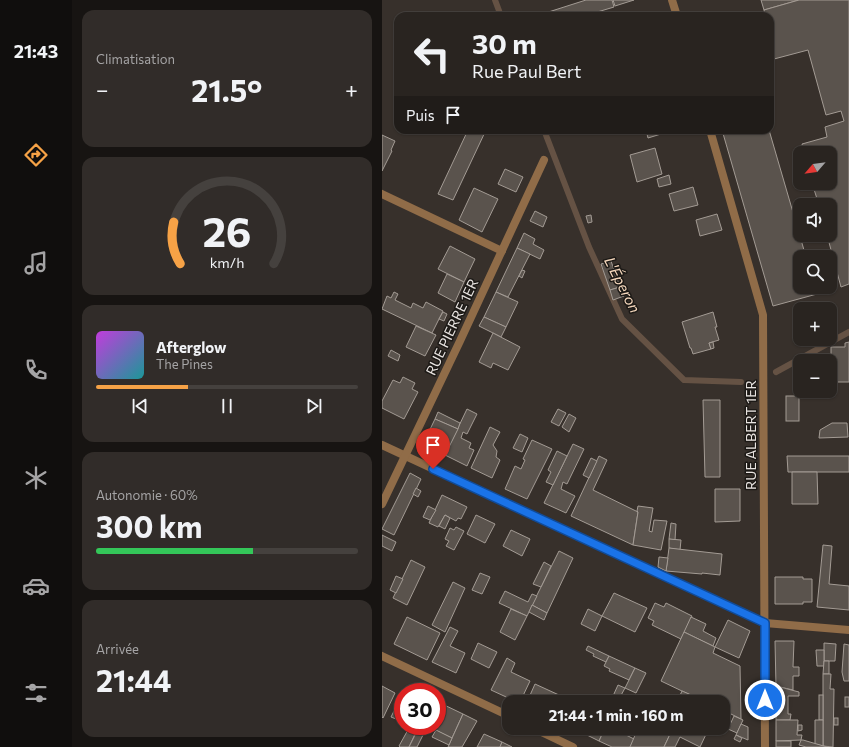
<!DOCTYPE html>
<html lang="fr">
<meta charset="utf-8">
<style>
:root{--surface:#292420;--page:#312c29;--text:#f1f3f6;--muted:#a5a4a5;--line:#45413e;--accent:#f6a246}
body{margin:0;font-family:Commissioner,sans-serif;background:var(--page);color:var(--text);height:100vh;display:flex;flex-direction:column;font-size:15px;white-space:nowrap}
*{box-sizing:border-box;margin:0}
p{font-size:13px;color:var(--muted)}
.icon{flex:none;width:22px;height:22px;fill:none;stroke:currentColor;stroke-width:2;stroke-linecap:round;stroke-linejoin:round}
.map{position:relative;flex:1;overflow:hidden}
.panel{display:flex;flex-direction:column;gap:10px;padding:10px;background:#171412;width:310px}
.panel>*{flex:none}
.hud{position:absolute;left:12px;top:12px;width:380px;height:122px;border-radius:12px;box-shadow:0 1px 3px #0004,0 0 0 1px var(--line);background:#292420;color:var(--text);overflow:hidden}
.needle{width:26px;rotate:242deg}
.buttons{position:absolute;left:411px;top:146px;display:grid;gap:8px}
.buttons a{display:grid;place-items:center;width:44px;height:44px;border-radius:8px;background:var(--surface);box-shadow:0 1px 3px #0004,0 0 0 1px var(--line);font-size:20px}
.speed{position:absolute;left:12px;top:683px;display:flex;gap:8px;font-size:20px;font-weight:700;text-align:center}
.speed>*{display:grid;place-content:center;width:52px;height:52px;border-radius:50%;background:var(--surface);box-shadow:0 1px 3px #0004,0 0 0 1px var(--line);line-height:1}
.speed .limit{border:6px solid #d22;background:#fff;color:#111}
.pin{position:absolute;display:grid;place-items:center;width:34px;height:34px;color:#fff;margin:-41px -17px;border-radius:50% 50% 50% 0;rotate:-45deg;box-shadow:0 0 4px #0007}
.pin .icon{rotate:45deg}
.me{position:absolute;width:44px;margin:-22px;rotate:0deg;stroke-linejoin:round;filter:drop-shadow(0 0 3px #0008)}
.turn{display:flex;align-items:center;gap:14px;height:84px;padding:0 12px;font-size:18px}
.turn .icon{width:52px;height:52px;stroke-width:2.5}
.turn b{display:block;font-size:28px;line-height:34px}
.then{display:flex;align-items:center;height:38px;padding:0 12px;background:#0003;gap:8px;font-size:15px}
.big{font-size:30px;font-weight:700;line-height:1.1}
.panel .card{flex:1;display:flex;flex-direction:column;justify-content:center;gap:6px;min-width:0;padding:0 14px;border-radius:12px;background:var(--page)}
.panel .dial{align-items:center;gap:0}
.dial svg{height:104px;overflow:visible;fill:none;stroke:var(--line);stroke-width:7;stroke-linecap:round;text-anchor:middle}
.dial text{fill:var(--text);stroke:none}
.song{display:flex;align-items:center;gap:12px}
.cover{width:48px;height:48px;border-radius:6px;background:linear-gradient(135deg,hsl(290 70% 55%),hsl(180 70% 35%))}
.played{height:4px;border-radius:2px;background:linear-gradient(90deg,var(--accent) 35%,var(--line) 35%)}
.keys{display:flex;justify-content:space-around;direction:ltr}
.heat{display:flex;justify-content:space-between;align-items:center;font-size:22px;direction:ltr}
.charge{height:6px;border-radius:3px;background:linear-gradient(90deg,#34c759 60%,var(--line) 0)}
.trip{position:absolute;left:120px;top:695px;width:228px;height:40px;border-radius:12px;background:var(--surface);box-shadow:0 1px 3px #0004,0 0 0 1px var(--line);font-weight:700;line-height:40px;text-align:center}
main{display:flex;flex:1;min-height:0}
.dock{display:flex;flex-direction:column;width:72px;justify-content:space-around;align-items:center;background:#100e0d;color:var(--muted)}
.dock .icon{width:28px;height:28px}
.dock .selected{color:var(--accent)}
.dock b{font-size:18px;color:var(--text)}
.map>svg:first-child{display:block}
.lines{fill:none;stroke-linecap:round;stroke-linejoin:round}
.stream{stroke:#655244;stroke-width:6}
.building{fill:#5a534d;stroke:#a39b94}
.minor{stroke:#906c48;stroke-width:8}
.tertiary{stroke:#906c48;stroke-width:8}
.route-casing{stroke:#114b97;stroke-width:10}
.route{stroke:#1a73e8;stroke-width:7}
.labels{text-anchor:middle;stroke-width:3;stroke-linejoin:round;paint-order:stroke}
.street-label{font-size:14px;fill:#e9e4e1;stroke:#1c1916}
.water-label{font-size:15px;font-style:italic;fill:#f5d7bc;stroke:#1c1916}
</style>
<main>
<nav class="dock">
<b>21:43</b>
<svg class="icon selected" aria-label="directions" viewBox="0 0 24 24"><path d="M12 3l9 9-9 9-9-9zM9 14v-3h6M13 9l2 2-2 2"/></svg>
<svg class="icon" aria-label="music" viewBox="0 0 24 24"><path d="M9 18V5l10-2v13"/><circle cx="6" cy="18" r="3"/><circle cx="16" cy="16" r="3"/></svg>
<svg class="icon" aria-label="phone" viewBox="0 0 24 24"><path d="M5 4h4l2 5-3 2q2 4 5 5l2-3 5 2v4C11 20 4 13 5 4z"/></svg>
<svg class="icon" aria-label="climate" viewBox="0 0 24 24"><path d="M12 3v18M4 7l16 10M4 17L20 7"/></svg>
<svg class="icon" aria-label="car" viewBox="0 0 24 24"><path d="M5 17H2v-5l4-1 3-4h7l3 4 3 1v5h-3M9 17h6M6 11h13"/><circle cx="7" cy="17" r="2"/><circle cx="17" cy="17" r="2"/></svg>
<svg class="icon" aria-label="filters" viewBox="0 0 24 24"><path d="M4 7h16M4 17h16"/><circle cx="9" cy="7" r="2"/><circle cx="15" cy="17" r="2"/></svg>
</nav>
<section class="panel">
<div class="card"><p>Climatisation</p>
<div class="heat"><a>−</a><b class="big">21.5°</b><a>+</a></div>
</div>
<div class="card dial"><svg viewBox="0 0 100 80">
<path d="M14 69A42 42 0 1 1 86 69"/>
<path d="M14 69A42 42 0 0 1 9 37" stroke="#f6a246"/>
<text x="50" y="56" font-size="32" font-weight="700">26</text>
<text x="50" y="72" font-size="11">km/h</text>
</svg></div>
<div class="card">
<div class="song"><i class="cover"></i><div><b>Afterglow</b><p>The Pines</p></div></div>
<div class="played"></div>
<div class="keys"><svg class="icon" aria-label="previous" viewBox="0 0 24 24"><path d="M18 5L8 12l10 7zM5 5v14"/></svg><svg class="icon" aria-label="pause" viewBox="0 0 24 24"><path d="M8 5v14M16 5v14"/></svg><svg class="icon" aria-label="next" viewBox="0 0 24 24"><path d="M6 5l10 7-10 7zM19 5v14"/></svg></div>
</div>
<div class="card"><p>Autonomie · 60%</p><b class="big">300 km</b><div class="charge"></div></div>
<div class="card"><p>Arrivée</p><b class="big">21:44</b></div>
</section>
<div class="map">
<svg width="467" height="747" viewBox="0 0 467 747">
<rect width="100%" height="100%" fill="#37302b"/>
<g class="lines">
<g class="stream">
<path d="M113,0L119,16"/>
<path d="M162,130L207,247L240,319L302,380L359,382"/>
<path d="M394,372L467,332"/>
</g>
</g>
<g class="building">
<path d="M204,0H230L232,7L202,16H154Z"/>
<path d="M231,0H252L233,6Z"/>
<path d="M379,0H417L382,10Z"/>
<path d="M417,0H467V284L459,287L445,235H448V205H437L430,183H448V153H422L420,144L445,137L443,127L462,121L459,111L444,115L426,50L392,59L388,45V16H383L382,10Z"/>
<path d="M86,130H104L71,200L56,194Z"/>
<path d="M264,130H292L266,138Z"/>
<path d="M340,130H387L424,257H418V287H433L435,294L391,306Z"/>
<path d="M0,135L13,141L9,150L10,151L0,171Z"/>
<path d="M273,148L280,174L255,182L248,155Z"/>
<path d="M123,169L141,177L134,192L116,184Z"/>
<path d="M287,175L289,184L277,187L275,179Z"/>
<path d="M311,187L316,205L292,211L287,194Z"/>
<path d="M92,188L116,199L100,232L77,220Z"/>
<path d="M153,211L165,217L161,227L148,221Z"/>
<path d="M335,214L340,230L318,236L314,220Z"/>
<path d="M209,215L210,222L206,223L204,216Z"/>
<path d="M142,233L153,239L151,244L162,250L158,259L135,248Z"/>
<path d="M68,246L93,259L82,282L56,269Z"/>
<path d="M135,248L148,254L126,297L114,292Z"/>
<path d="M229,261L238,287L228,290L219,264Z"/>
<path d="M140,270L143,271L140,278L137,276Z"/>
<path d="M65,274L82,282L73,302L56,293Z"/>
<path d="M238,287L242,296L231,300L228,290Z"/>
<path d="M12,292L16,294L13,300L29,308L31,303L41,308L44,302L61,311L50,333L0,309L5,296L9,298Z"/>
<path d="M114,292L136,302L124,327L102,317Z"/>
<path d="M61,312L65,314L62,321L57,319Z"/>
<path d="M331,312L335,327H333L337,340L327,343L329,349L311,354L309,348H308L300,322Z"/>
<path d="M102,317L124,327L119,337L97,326Z"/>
<path d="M34,326L54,335L43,356L24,347Z"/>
<path d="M111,333L138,347L126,370L111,363L109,368L97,362Z"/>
<path d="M331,342L332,348L329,349L327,343Z"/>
<path d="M467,342V382H449V347H463V343Z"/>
<path d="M9,350L18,355L16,361L6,356Z"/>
<path d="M21,377L33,383L30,389L36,392L22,419L0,408V401L11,380L18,383Z"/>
<rect x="404" y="396" width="13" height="25"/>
<path d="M321,400H338V477H323Z"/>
<path d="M85,409L95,414L85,434L81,432L79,438L89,443L87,448L92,450L85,466L63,455Z"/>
<path d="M176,409L184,413L177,426L169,422Z"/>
<path d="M56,412L78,423L76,429L53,419Z"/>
<path d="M187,414L194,418L187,432L180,427Z"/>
<path d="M53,419L76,429L63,455L41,444Z"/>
<path d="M450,423H465L466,437L437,438L438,430Z"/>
<path d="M108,427L118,432L111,445L115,451L114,457L118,460L110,478L89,468Z"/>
<path d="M138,434L146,438L140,452L131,448Z"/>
<path d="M150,440L170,449L145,499L123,489L133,466L139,469L143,460L141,459Z"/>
<path d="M191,444L202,449L185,484L181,482L179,489L193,496L184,513L162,503Z"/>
<path d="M175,451L185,456L171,485L164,482L169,472L166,470Z"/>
<path d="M217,456L225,460L211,490L256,512L251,545L189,516Z"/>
<path d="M405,456H467V472H406Z"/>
<path d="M209,458L215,461L207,478L201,475Z"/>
<path d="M410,472H435L436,504H410Z"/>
<path d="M28,473L39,479L12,535L0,529Z"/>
<path d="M34,488L39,491L36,497L31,494Z"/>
<path d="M333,489H358V521L333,522Z"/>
<path d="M60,495L85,507L79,519L76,518L74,521L63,515L56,527L47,523Z"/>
<path d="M46,506L54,510L48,520L41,517Z"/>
<path d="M256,506L271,508L267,531L270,532L272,520L285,521L279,550L251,545L256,512L255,511Z"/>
<path d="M63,515L68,518L63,529L57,526Z"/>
<path d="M94,515L113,524L103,543L85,534Z"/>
<path d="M289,523L294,524L293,540L287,539Z"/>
<path d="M74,527L82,531L72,550L64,546L67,541L63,539L68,528L72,530Z"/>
<path d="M129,530L148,539L140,556L121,546Z"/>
<path d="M0,535L14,542L10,551L0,546Z"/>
<path d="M287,539L299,540L298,550L287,548Z"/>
<path d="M441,545L450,546L447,584L467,586V610L435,607Z"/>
<path d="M287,548L340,554L338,575L320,573V574L284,571Z"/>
<path d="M177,551L191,558L165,613L150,605Z"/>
<path d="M277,557L286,558L284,571L276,567Z"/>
<path d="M29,560L43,567L25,605L11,598Z"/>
<path d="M162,562L169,566L159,587L151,584Z"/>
<path d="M98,573L108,577L100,594L90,590Z"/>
<path d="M14,576L21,579L14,593L8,590Z"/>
<path d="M393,577H421V579H430V602H421V604H393Z"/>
<path d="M71,582L83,588L63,632L50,625Z"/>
<path d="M123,591L146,602L150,594L155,596L145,616L117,603Z"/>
<path d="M232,593L265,608L253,632L220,616Z"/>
<path d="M273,603L282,607L284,603L310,616L299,639L270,625L272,621L266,618Z"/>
<path d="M150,605L165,613L162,620L147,612Z"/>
<path d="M129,609L145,616L133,640L118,632Z"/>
<path d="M206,609L220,616L213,631L199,624Z"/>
<path d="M25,617L58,633L45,660L12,644Z"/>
<path d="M309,617L324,624L321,631L334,638L331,646L302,632Z"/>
<path d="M346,620L368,631L357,658L333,647Z"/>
<path d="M68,627L76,631L68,646L83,653L74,673L50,662Z"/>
<path d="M302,632L333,647L331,653L358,666L359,719L341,710V702H323L279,681Z"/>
<path d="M393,641H412L411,667H417V676H411V690L394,686Z"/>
<path d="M96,643L115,652L107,668L89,659Z"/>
<path d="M442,643L454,644L453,661H442Z"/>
<path d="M462,644L467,645V681H462L460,672Z"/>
<path d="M206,646L227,656L224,662L211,656L212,654L204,650Z"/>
<path d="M434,650H442V666H435Z"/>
<path d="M227,656L253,668L247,680L227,671L228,669L222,666Z"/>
<path d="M125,658L133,663L129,672L148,681L138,702H135L109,690Z"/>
<path d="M442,661H447V674H441Z"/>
<path d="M253,668L264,673L254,693L243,688Z"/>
<path d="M441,674H449L448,689H452L451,747L441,746Z"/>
<path d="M153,684L177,695L173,702H145Z"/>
<path d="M236,685L243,688L237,699L231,696Z"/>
<path d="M0,686L13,693L1,718L0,717Z"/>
<path d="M394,686L417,692V696H406V714H409L408,720H394Z"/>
<path d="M24,687L34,692H21Z"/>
<path d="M300,691L307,694L303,702H295Z"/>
<path d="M21,693V706L14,719L9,717Z"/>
<path d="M307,694L323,702H303Z"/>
<path d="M182,695L197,702H179Z"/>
<rect x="437" y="695" width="4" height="25"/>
<rect x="463" y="697" width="4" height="10"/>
<path d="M56,702L81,714L70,738L45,726H55Z"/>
<path d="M81,714L95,721L80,747H66Z"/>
<path d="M352,716L361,720L355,733L346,729Z"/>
<rect x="452" y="718" width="4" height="7"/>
<path d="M394,720H416L415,735H420L419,740L394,741Z"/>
<path d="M433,720H441V746L433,744Z"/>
<path d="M359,724L366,727V740L354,735Z"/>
<path d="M416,725H420V730L416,731Z"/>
<path d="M27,728L34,732L27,747H18L17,746Z"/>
<path d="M191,728H223L217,741Z"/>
<path d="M223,728H230L252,739L248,747H230L217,741Z"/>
<path d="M256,728H276L288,734L282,747H248Z"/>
<path d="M280,728H291L288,734L279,730Z"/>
<path d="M291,728H327L318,747L298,737L293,747H282Z"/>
<path d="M36,729L42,733L35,747H27Z"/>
<path d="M54,730L70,738L67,745L50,737Z"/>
<path d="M102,734L120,742L118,747H95Z"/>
<path d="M354,735L360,738L358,742L352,739Z"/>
<path d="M419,740H421L445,747H424L417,745Z"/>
<rect x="394" y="741" width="15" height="6"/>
<path d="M120,742L130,747H118Z"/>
</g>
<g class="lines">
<g class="minor">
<path d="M290,0L295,16"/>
<path d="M328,130L381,315L383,747"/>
<path d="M0,194L120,251"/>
<path d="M0,445L383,623L467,630"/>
<path d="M0,504L78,341L162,160"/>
</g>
<g class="tertiary">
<path d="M0,656L127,716"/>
<path d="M151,728L191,747"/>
</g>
</g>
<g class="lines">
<g class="route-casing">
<path id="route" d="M51,469L383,623V700"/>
</g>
<use href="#route" class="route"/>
</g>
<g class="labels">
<g class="street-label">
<text transform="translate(70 327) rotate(-65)" y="5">RUE PIERRE 1ER</text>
<text transform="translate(369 435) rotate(-90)" y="5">RUE ALBERT 1ER</text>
</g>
<g class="water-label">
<text transform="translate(240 285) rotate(63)" y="5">L'Éperon</text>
</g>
</g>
</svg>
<div class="buttons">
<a><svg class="needle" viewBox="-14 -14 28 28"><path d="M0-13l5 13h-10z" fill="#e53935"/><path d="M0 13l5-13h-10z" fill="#a5a4a5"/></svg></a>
<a><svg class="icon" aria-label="sound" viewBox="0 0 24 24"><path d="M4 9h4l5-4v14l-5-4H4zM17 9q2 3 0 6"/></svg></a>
<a><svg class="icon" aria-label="search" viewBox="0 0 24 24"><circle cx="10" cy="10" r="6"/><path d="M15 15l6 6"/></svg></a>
<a>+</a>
<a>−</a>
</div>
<div class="speed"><div class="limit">30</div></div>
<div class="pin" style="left:51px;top:469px;background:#d93025"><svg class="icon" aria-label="arrive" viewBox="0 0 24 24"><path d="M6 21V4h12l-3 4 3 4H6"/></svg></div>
<svg class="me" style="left:383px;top:700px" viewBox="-20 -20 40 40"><circle r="17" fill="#1a73e8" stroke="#fff" stroke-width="3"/><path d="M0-11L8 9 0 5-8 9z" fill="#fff"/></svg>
<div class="trip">21:44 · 1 min · 160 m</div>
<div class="hud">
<div class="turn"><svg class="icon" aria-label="left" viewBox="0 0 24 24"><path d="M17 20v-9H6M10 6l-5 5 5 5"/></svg><div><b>30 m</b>Rue Paul Bert</div></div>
<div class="then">Puis<svg class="icon" aria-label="arrive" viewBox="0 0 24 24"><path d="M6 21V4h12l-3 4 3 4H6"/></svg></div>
</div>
</div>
</main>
